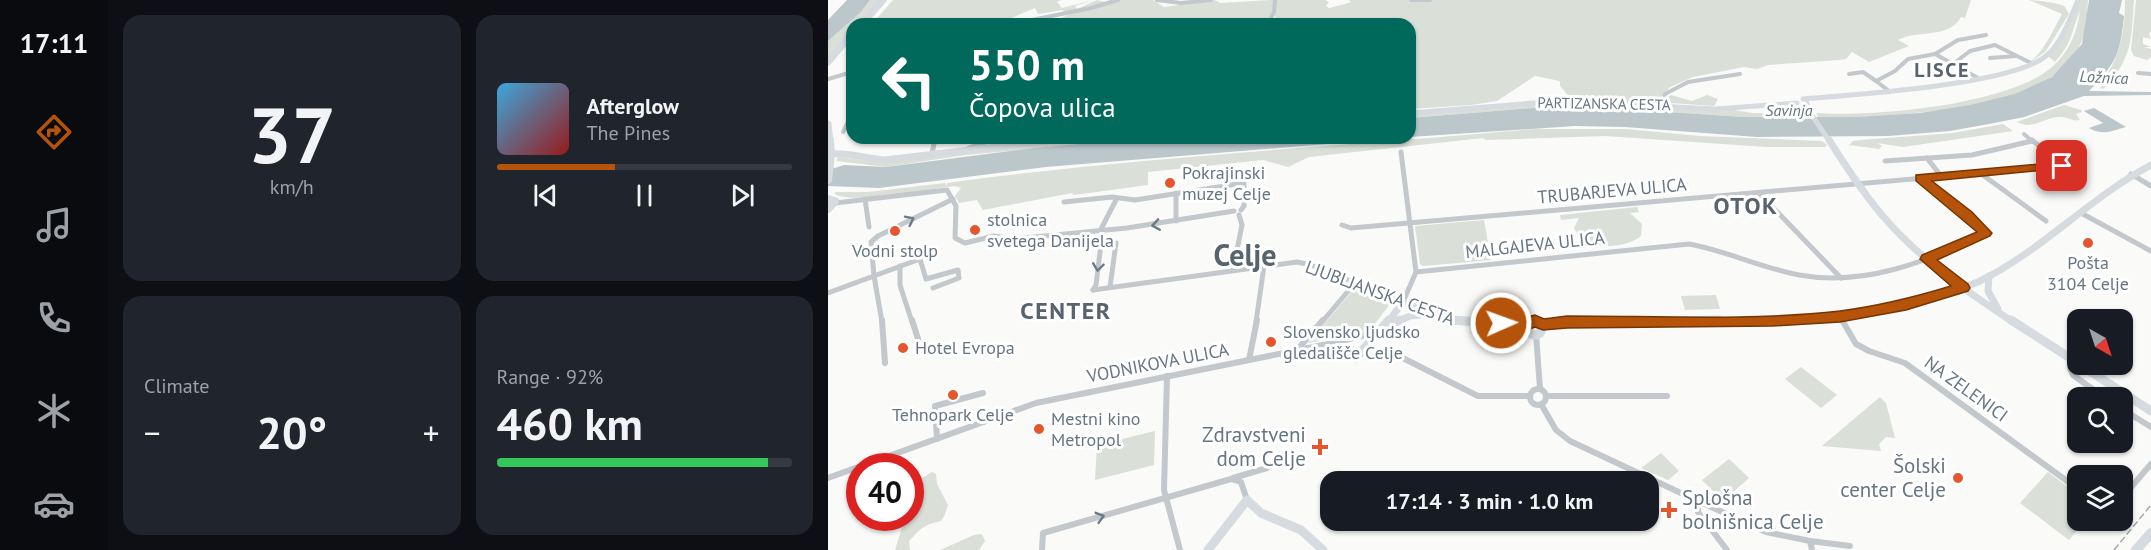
<!DOCTYPE html>
<meta charset="utf-8">
<style>
:root{--surface:#171b24;--page:#20242c;--text:#f1f3f6;--muted:#9ea1a6;--line:#363941;--accent:#b45309}
body{margin:0;font-family:"PT Sans",sans-serif;background:var(--page);color:var(--text);height:100vh;display:flex;flex-direction:column;font-size:22px;white-space:nowrap}
*{box-sizing:border-box;margin:0}
p{font-size:20px;color:var(--muted)}
.icon{flex:none;width:33px;height:33px;fill:none;stroke:currentColor;stroke-width:2;stroke-linecap:round;stroke-linejoin:round}
.map{position:relative;flex:1;overflow:hidden}
.sheet{display:flex;flex-direction:column;gap:15px;padding:15px;background:#0d0f14;width:720px}
.sheet>*{flex:none}
.hud{position:absolute;left:18px;top:18px;width:570px;height:126px;border-radius:18px;box-shadow:0 2px 4px #0004;background:#00695c;color:#fff;overflow:hidden}
.needle{width:39px;rotate:141deg}
.buttons{position:absolute;left:1239px;top:309px;display:grid;gap:12px}
.buttons a{display:grid;place-items:center;width:66px;height:66px;border-radius:12px;background:var(--surface);box-shadow:0 2px 4px #0004;font-size:30px}
.speed{position:absolute;left:18px;top:453px;display:flex;gap:12px;font-size:30px;font-weight:700;text-align:center}
.speed>*{display:grid;place-content:center;width:78px;height:78px;border-radius:50%;background:var(--surface);box-shadow:0 2px 4px #0004;line-height:1}
.speed .limit{border:9px solid #d22;background:#fff;color:#111}
.pin{position:absolute;display:grid;place-items:center;width:51px;height:51px;color:#fff;margin:-26px;border-radius:12px;box-shadow:0 3px 9px #0006}
.me{position:absolute;width:66px;margin:-33px;rotate:88deg;stroke-linejoin:round;filter:drop-shadow(0 0 4px #0008)}
.turn{display:flex;align-items:center;gap:21px;height:126px;padding:0 24px;font-size:27px}
.turn .icon{width:78px;height:78px;stroke-width:2.5}
.turn b{display:block;font-size:42px;line-height:51px}
.big{font-size:45px;font-weight:700;line-height:1.1}
.sheet .card{flex:1;display:flex;flex-direction:column;justify-content:center;gap:9px;min-width:0;padding:0 21px;border-radius:18px;background:var(--page)}
.sheet .dial{align-items:center;gap:0}
.dial b{font-size:78px;line-height:1}
.song{display:flex;align-items:center;gap:18px}
.cover{width:72px;height:72px;border-radius:9px;background:linear-gradient(135deg,hsl(200 70% 55%),hsl(0 70% 35%))}
.played{height:6px;border-radius:3px;background:linear-gradient(90deg,var(--accent) 40%,var(--line) 40%)}
.keys{display:flex;justify-content:space-around;direction:ltr}
.heat{display:flex;justify-content:space-between;align-items:center;font-size:33px;direction:ltr}
.charge{height:9px;border-radius:4px;background:linear-gradient(90deg,#34c759 92%,var(--line) 0)}
.sheet .tiles{flex:1;display:grid;gap:15px;grid-template-columns:repeat(2,1fr)}
.trip{position:absolute;left:492px;top:471px;width:339px;height:60px;border-radius:18px;background:var(--surface);box-shadow:0 2px 4px #0004;font-weight:700;line-height:60px;text-align:center}
main{display:flex;flex:1;min-height:0}
.dock{display:flex;flex-direction:column;width:108px;justify-content:space-around;align-items:center;background:#090b0e;color:var(--muted)}
.dock .icon{width:42px;height:42px}
.dock .current{color:var(--accent)}
.dock b{font-size:27px;color:var(--text)}
.map>svg:first-child{display:block}
.green{fill:#dadfd7}
.water{fill:#bbc7cb}
.lines{fill:none;stroke-linecap:round;stroke-linejoin:round}
.street-far2{stroke:#c3c8cc;stroke-width:4}
.street-far1{stroke:#c3c8cc;stroke-width:5}
.street{stroke:#c3c8cc;stroke-width:6}
.secondary-far2{stroke:#d6dbdf;stroke-width:5}
.secondary-far1{stroke:#d6dbdf;stroke-width:7}
.secondary{stroke:#d6dbdf;stroke-width:9}
.primary-far2{stroke:#d6dbdf;stroke-width:7}
.primary-far1{stroke:#d6dbdf;stroke-width:8}
.primary{stroke:#d6dbdf;stroke-width:10}
.rail{stroke:#a2aab0;stroke-width:1.5;stroke-dasharray:7 3;stroke-linecap:butt}
.oneway{stroke:#6a7a87}
.route{fill:#b45309;stroke:#753606;stroke-width:1.5}
.poi-dot{fill:#e4572e;stroke:#fff;stroke-width:2}
.labels{text-anchor:middle;stroke-width:6;stroke-linejoin:round;paint-order:stroke}
.far-street-label{font-size:15px;fill:#657683;stroke:#fff}
.far-water-label{font-size:16px;font-style:italic;fill:#60757c;stroke:#fff}
.poi-label{font-size:18px;fill:#657683;stroke:#fff;text-anchor:start}
.street-label{font-size:18px;fill:#657683;stroke:#fff}
.far-district-label{font-size:20px;font-weight:bold;letter-spacing:1.5px;fill:#57646e;stroke:#fff}
.near-poi-label{font-size:21px;fill:#657683;stroke:#fff;text-anchor:end}
.district-label{font-size:24px;font-weight:bold;letter-spacing:1.5px;fill:#57646e;stroke:#fff}
.town-label{font-size:30px;font-weight:bold;fill:#57646e;stroke:#fff}
</style>
<main>
<nav class="dock">
<b>17:11</b>
<svg class="icon current" aria-label="directions" viewBox="0 0 24 24"><path d="M12 3l9 9-9 9-9-9zM9 14v-3h6M13 9l2 2-2 2"/></svg>
<svg class="icon" aria-label="music" viewBox="0 0 24 24"><path d="M9 18V5l10-2v13"/><circle cx="6" cy="18" r="3"/><circle cx="16" cy="16" r="3"/></svg>
<svg class="icon" aria-label="phone" viewBox="0 0 24 24"><path d="M5 4h4l2 5-3 2q2 4 5 5l2-3 5 2v4C11 20 4 13 5 4z"/></svg>
<svg class="icon" aria-label="climate" viewBox="0 0 24 24"><path d="M12 3v18M4 7l16 10M4 17L20 7"/></svg>
<svg class="icon" aria-label="car" viewBox="0 0 24 24"><path d="M5 17H2v-5l4-1 3-4h7l3 4 3 1v5h-3M9 17h6M6 11h13"/><circle cx="7" cy="17" r="2"/><circle cx="17" cy="17" r="2"/></svg>
</nav>
<section class="sheet">
<div class="tiles">
<div class="card dial"><b>37</b><p>km/h</p></div>
<div class="card">
<div class="song"><i class="cover"></i><div><b>Afterglow</b><p>The Pines</p></div></div>
<div class="played"></div>
<div class="keys"><svg class="icon" aria-label="previous" viewBox="0 0 24 24"><path d="M18 5L8 12l10 7zM5 5v14"/></svg><svg class="icon" aria-label="pause" viewBox="0 0 24 24"><path d="M8 5v14M16 5v14"/></svg><svg class="icon" aria-label="next" viewBox="0 0 24 24"><path d="M6 5l10 7-10 7zM19 5v14"/></svg></div>
</div>
<div class="card"><p>Climate</p>
<div class="heat"><a>−</a><b class="big">20°</b><a>+</a></div>
</div>
<div class="card"><p>Range · 92%</p><b class="big">460 km</b><div class="charge"></div></div>
</div>
</section>
<div class="map">
<svg width="1323" height="550" viewBox="0 0 1323 550">
<rect width="100%" height="100%" fill="#fafaf8"/>
<g class="green">
<path d="M42,0H51L32,24H24V31L0,57V41L33,12Z"/>
<path d="M65,0H233L229,2L234,8L266,0L247,6L249,9L269,0L277,2L283,0H325L336,7L387,0L392,3L445,0V10L438,24H221L244,13H236L235,10L210,14L207,8L169,24H44Z"/>
<path d="M447,0H497L501,2L498,6L501,8L521,3L523,2L521,0H1143L1137,18L1133,17C1120,40 1089,29 1070,40L1081,46L1041,62L1024,52L1018,59L1011,60L940,65L929,69L916,67L865,77L842,87L828,103L744,100L732,86V81L707,76L669,101L643,105L582,109V24H442L447,18Z"/>
<path d="M1201,0C1207,0 1232,3 1236,6C1238,8 1239,11 1241,14L1218,51L1203,62L1192,56L1203,61C1217,50 1225,30 1234,14Z"/>
<path d="M1251,0H1260C1259,15 1259,32 1252,45C1246,56 1235,69 1225,76C1177,112 1050,117 991,118L988,113C1045,117 1181,105 1224,67C1241,52 1249,33 1252,11C1242,34 1246,40 1227,62L1220,56Z"/>
<path d="M1297,0H1306C1303,40 1305,58 1275,89L1272,88L1279,81L1275,80C1292,58 1297,30 1297,0Z"/>
<path d="M1308,0H1323V32L1321,33L1323,39L1315,37V44L1323,47H1316L1323,49V57L1319,60L1306,56L1303,50Z"/>
<path d="M843,95L864,101L879,95L890,99L886,106L843,103L837,99Z"/>
<path d="M744,103L906,110L925,113H979L981,118L916,117L765,107H716L582,118V114Z"/>
<path d="M1236,105L1253,110L1254,112L1248,114L1252,120C1245,122 1240,117 1233,117C1217,116 1205,131 1189,122Z"/>
<path d="M1175,124L1185,131L1075,147L1049,143L1054,146L1051,149L1021,145L1025,141L1033,140L1125,133Z"/>
<path d="M707,129H798L872,136L994,141L999,145L997,147H938L777,136L658,140L655,138L481,157L460,167L435,160L320,172V185L246,195L244,193L155,210L149,200L131,203L127,196L133,188L127,186C107,188 21,205 7,194V192H40L117,183L119,186V183C314,156 511,147 707,129Z"/>
<path d="M262,138H321L138,155L58,167L8,161L10,157L49,162Z"/>
<path d="M809,207L811,212L802,213L814,224L813,236C796,250 756,251 746,228L751,218L733,220L732,215Z"/>
<path d="M656,220L663,260L595,266L592,264L587,226Z"/>
<path d="M526,289L562,304L543,329L536,333L480,343Z"/>
<path d="M888,295L892,309L857,310L853,296Z"/>
<path d="M973,367L1009,395L993,408L957,379Z"/>
<path d="M1052,397L1058,403L1067,438L1058,437L1051,444L1053,451L994,446Z"/>
<path d="M327,431L326,465L267,480L269,445Z"/>
<path d="M833,453L851,471L840,480L813,468Z"/>
<path d="M901,459L921,478L895,501L874,480Z"/>
<path d="M104,472L108,474L109,484L120,505C112,530 113,517 96,527C90,530 86,536 81,541L82,550H67L77,518H82L83,501L91,487V480Z"/>
<path d="M1220,472L1249,494L1250,520L1257,521L1241,540L1192,503Z"/>
<path d="M154,534L157,541L151,550H112L146,535Z"/>
</g>
<g class="water">
<path d="M19,0H42L33,12L0,41V20Z"/>
<path d="M1261,0H1294L1291,13L1296,16C1292,55 1288,63 1261,91L1323,92V95L1256,96L1196,117L1161,124L1122,131L1060,136L929,137L797,127L747,126L582,137V118L716,107H765L916,117H1028L1092,113L1142,105L1187,94L1224,77L1254,44Z"/>
<path d="M1266,108L1298,127C1283,131 1275,136 1261,128L1275,123L1256,111Z"/>
<path d="M321,138H574L218,167L51,188L0,186V167L7,168L16,165L58,167L206,148Z"/>
</g>
<g class="lines">
<g class="street-far2">
<path d="M329,0L353,3L383,0"/>
<path d="M583,0H602"/>
<path d="M189,23L263,8L290,0"/>
<path d="M440,24L446,12L447,0"/>
<path d="M1107,54L1150,78"/>
<path d="M1162,58L1188,56"/>
<path d="M1125,64L1142,51L1167,45L1203,63"/>
<path d="M1310,73L1323,74"/>
<path d="M1021,74L1035,72L1048,81"/>
<path d="M0,79L24,72"/>
<path d="M1061,91L1048,81L1067,71L1080,59L1107,54L1130,40L1158,35"/>
<path d="M834,104L837,94L860,82L912,74"/>
<path d="M15,132L24,114"/>
<path d="M1196,134L1205,142"/>
<path d="M108,142L115,138"/>
<path d="M159,142L171,138"/>
<path d="M1200,142L1204,141"/>
</g>
<g class="street-far1">
<path d="M1204,140L1234,166"/>
<path d="M141,148L164,140"/>
<path d="M573,152L588,272"/>
<path d="M104,155L106,143L111,140"/>
<path d="M1099,158L1113,176"/>
<path d="M1057,161L1144,155L1204,141"/>
<path d="M1152,173L1218,221"/>
<path d="M1303,174L1323,186"/>
<path d="M348,193V221"/>
<path d="M931,193L1013,278"/>
<path d="M37,199L41,227"/>
<path d="M236,202L284,197L307,200L416,183V206L413,210"/>
<path d="M7,203L119,190L128,206L127,238L137,243L166,236L186,239L299,228L406,211"/>
<path d="M1253,213L1323,251"/>
<path d="M514,225L523,228L1234,166"/>
<path d="M272,231L288,200"/>
<path d="M72,266V285L84,322"/>
<path d="M405,270L414,225L411,215"/>
<path d="M265,290L469,262L483,265L575,302L588,272L861,244C899,251 934,268 971,275C1036,287 1099,261 1157,235V231L1092,178"/>
<path d="M265,290L268,285L273,244L288,243L282,287"/>
<path d="M0,293L92,259L98,279L130,270L131,278L105,288"/>
<path d="M1012,316L1015,322"/>
<path d="M54,322L46,276L43,242L50,236L125,199"/>
<path d="M428,322L436,266"/>
<path d="M494,322L527,283"/>
</g>
<g class="street">
<path d="M54,320L57,363"/>
<path d="M84,320L91,342"/>
<path d="M1014,320L1028,344L1041,351L1077,363L1250,489"/>
<path d="M708,334L712,389"/>
<path d="M511,343L523,348L528,358"/>
<path d="M557,349L650,396H702"/>
<path d="M469,350L495,320"/>
<path d="M421,360L429,320"/>
<path d="M1248,362L1242,368L1245,375L1277,398"/>
<path d="M339,376L336,490L352,550"/>
<circle cx="710" cy="397" r="8"/>
<path d="M719,396H839"/>
<path d="M713,404L728,430L742,441L870,501"/>
<path d="M1294,409L1323,427"/>
<path d="M109,439L107,406L155,393"/>
<path d="M0,478L208,403L510,342L549,332"/>
<path d="M405,478L439,468L451,461"/>
<path d="M1294,498L1323,464"/>
<path d="M214,550L215,533L403,479L413,482L419,500"/>
<path d="M899,550L870,512V501L938,532L982,541"/>
<path d="M984,550L982,541L1022,546"/>
</g>
<g class="secondary-far2">
<path d="M975,99C1025,95 1183,85 1218,56C1233,44 1243,17 1250,0"/>
<path d="M979,103L981,111L1002,142"/>
<path d="M582,113L732,101L887,109L969,103"/>
<path d="M212,142L245,138"/>
</g>
<g class="secondary-far1">
<path d="M1001,140C1018,166 1034,192 1054,215C1090,258 1138,291 1185,322"/>
<path d="M3,154C17,152 41,159 57,160L225,140"/>
<path d="M1161,276L1160,291L1170,309"/>
<path d="M560,322L575,302L626,321L637,322"/>
<path d="M568,322L582,316L603,314"/>
<path d="M769,322C883,320 1002,329 1112,294C1124,290 1138,287 1150,282C1214,251 1261,198 1323,165"/>
</g>
<g class="secondary">
<path d="M624,320L699,325"/>
<path d="M1183,320L1250,363"/>
<circle cx="707" cy="328" r="7"/>
<path d="M715,324L891,320"/>
<path d="M560,325L572,320"/>
<path d="M528,358L561,320"/>
<path d="M1251,364L1323,411"/>
<path d="M380,550L419,500L433,513L473,530L495,550"/>
</g>
<g class="primary-far2">
<path d="M34,24L55,0"/>
<path d="M0,62L24,34"/>
<path d="M0,124L2,142"/>
</g>
<g class="primary-far1">
<path d="M0,180L3,154L2,140"/>
<path d="M0,199L7,201L0,209"/>
</g>
<path class="primary" d="M1308,550L1323,533"/>
<path class="rail" d="M1286,550L1323,505"/>
</g>
<defs><path id="oneway-chevron" d="M-2-3.5L2.5 0L-2 3.5" fill="none" stroke-width="1.6" stroke-linecap="round" stroke-linejoin="round" transform="scale(1.5)"/></defs>
<g class="oneway">
<use href="#oneway-chevron" transform="translate(82 220) rotate(-26)"/>
<use href="#oneway-chevron" transform="translate(328 225) rotate(171)"/>
<use href="#oneway-chevron" transform="translate(270 267) rotate(97)"/>
<use href="#oneway-chevron" transform="translate(272 517) rotate(-16)"/>
</g>
<path class="route" d="M1234,162L1238,163V168L1104,181L1144,212L1164,233L1162,236L1109,260L1140,284L1142,288L1140,291L1078,310L1012,322L945,326L739,328L715,330L707,327C696,332 679,331 668,327L666,323L668,319C681,316 694,320 707,315L716,319L739,316C830,316 923,321 1012,311C1050,306 1087,297 1123,286L1092,259L1094,255L1149,232L1088,181V175Z"/>
<g class="poi-dot">
<circle cx="342" cy="183" r="6"/>
<circle cx="147" cy="230" r="6"/>
<circle cx="67" cy="231" r="6"/>
<circle cx="1260" cy="243" r="6"/>
<circle cx="443" cy="342" r="6"/>
<circle cx="75" cy="348" r="6"/>
<circle cx="125" cy="395" r="6"/>
<circle cx="211" cy="429" r="6"/>
<path d="M489 438h6v6h6v6h-6v6h-6v-6h-6v-6h6z"/>
<circle cx="1130" cy="478" r="6"/>
<path d="M838 501h6v6h6v6h-6v6h-6v-6h-6v-6h6z"/>
</g>
<g class="labels">
<g class="far-street-label">
<text transform="translate(776 104) rotate(1)" y="5">PARTIZANSKA CESTA</text>
</g>
<g class="far-water-label">
<text transform="translate(1276 77) rotate(3)" y="6">Ložnica</text>
<text x="961" y="116">Savinja</text>
</g>
<g class="poi-label">
<text x="354" y="179">Pokrajinski<tspan x="354" dy="21">muzej Celje</tspan></text>
<text x="159" y="226">stolnica<tspan x="159" dy="21">svetega Danijela</tspan></text>
<text x="67" y="257" text-anchor="middle">Vodni stolp</text>
<text x="1260" y="269" text-anchor="middle">Pošta<tspan x="1260" dy="21">3104 Celje</tspan></text>
<text x="455" y="338">Slovensko ljudsko<tspan x="455" dy="21">gledališče Celje</tspan></text>
<text x="87" y="354">Hotel Evropa</text>
<text x="125" y="421" text-anchor="middle">Tehnopark Celje</text>
<text x="223" y="425">Mestni kino<tspan x="223" dy="21">Metropol</tspan></text>
</g>
<g class="street-label">
<text transform="translate(784 191) rotate(-5)" y="6">TRUBARJEVA ULICA</text>
<text transform="translate(707 245) rotate(-6)" y="6">MALGAJEVA ULICA</text>
<text transform="translate(552 293) rotate(20)" y="6">LJUBLJANSKA CESTA</text>
<text transform="translate(330 363) rotate(-11)" y="6">VODNIKOVA ULICA</text>
<text transform="translate(1138 389) rotate(36)" y="6">NA ZELENICI</text>
</g>
<g class="far-district-label">
<text x="1114" y="77">LISCE</text>
</g>
<g class="near-poi-label">
<text x="478" y="442">Zdravstveni<tspan x="478" dy="24">dom Celje</tspan></text>
<text x="1118" y="473">Šolski<tspan x="1118" dy="24">center Celje</tspan></text>
<text x="854" y="505" text-anchor="start">Splošna<tspan x="854" dy="24">bolnišnica Celje</tspan></text>
</g>
<g class="district-label">
<text x="918" y="214">OTOK</text>
<text x="238" y="319">CENTER</text>
</g>
<g class="town-label">
<text x="417" y="266">Celje</text>
</g>
</g>
</svg>
<div class="buttons">
<a><svg class="needle" viewBox="-14 -14 28 28"><path d="M0-13l5 13h-10z" fill="#e53935"/><path d="M0 13l5-13h-10z" fill="#9ea1a6"/></svg></a>
<a><svg class="icon" aria-label="search" viewBox="0 0 24 24"><circle cx="10" cy="10" r="6"/><path d="M15 15l6 6"/></svg></a>
<a><svg class="icon" aria-label="layers" viewBox="0 0 24 24"><path d="M12 4l9 5-9 5-9-5zM3 14l9 5 9-5"/></svg></a>
</div>
<div class="speed"><div class="limit">40</div></div>
<div class="pin" style="left:1234px;top:166px;background:#d93025"><svg class="icon" aria-label="arrive" viewBox="0 0 24 24"><path d="M6 21V4h12l-3 4 3 4H6"/></svg></div>
<svg class="me" style="left:673px;top:323px" viewBox="-20 -20 40 40"><circle r="17" fill="#b45309" stroke="#fff" stroke-width="3"/><path d="M0-11L8 9 0 5-8 9z" fill="#fff"/></svg>
<div class="trip">17:14 · 3 min · 1.0 km</div>
<div class="hud">
<div class="turn"><svg class="icon" aria-label="left" viewBox="0 0 24 24"><path d="M17 20v-9H6M10 6l-5 5 5 5"/></svg><div><b>550 m</b>Čopova ulica</div></div>
</div>
</div>
</main>
